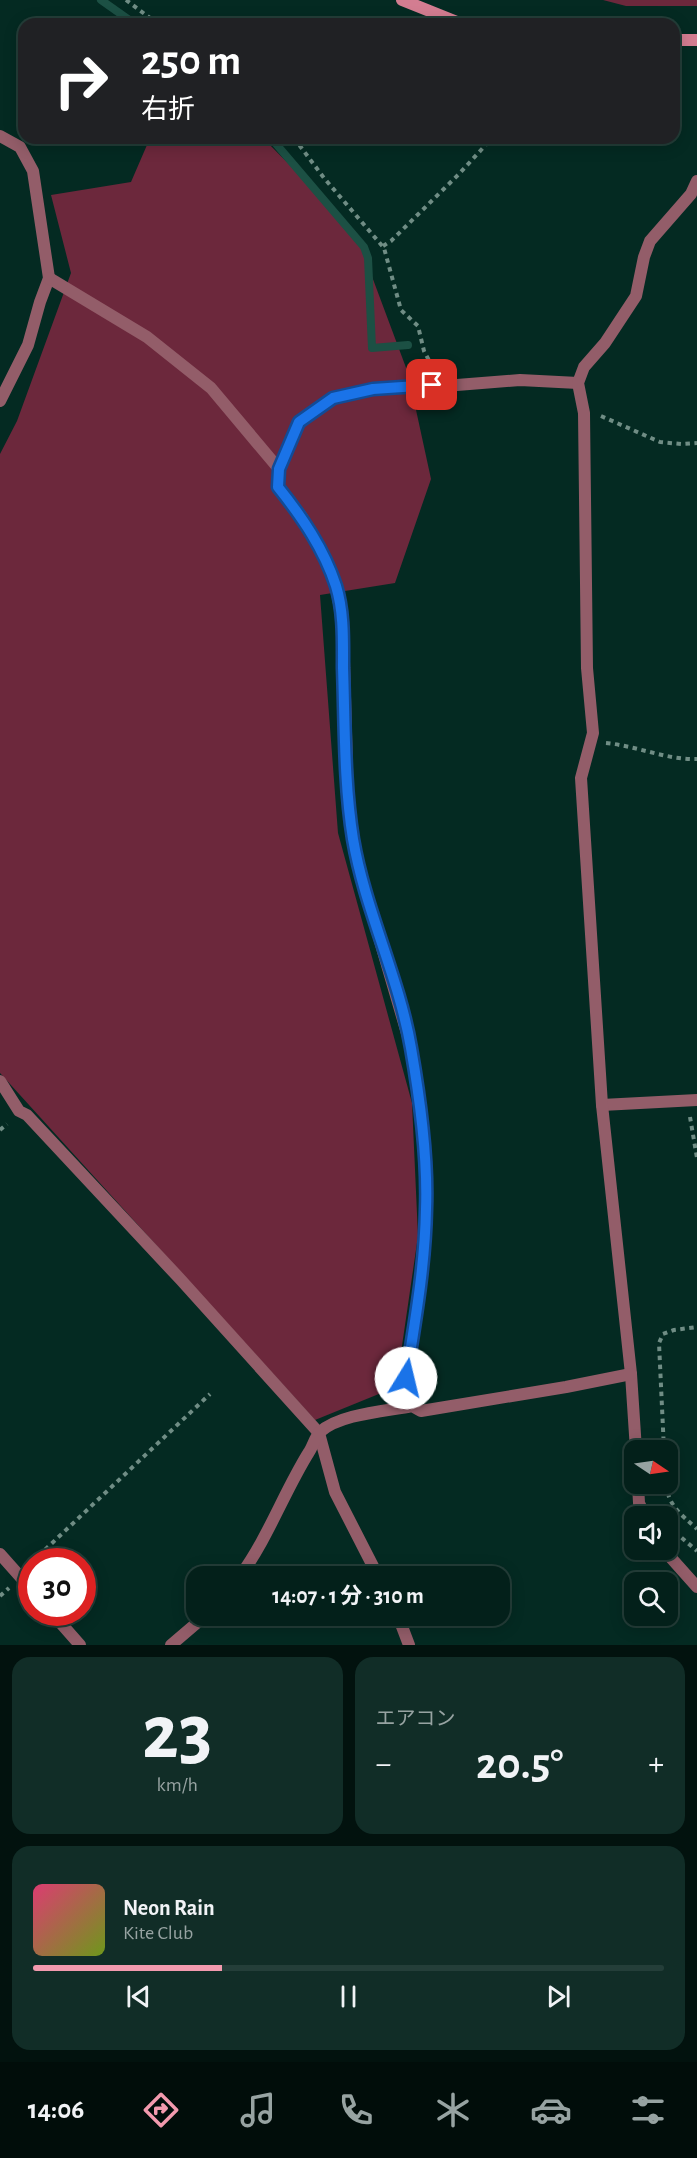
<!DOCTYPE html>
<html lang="ja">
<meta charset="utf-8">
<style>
:root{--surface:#03201a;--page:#112d27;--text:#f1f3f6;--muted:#97a3a2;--line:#243e39;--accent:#f29aae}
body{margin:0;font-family:"Alegreya Sans","Noto Sans JP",sans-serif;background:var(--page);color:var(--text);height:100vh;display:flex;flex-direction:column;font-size:22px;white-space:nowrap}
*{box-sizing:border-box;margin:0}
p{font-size:20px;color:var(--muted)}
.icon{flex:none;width:33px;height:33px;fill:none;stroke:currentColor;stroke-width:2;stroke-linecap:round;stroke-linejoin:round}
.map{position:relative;height:1645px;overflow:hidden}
.sheet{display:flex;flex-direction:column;gap:12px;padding:12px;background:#02120e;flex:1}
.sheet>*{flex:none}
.hud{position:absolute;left:18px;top:18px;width:662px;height:126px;border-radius:18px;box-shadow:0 3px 15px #0003,0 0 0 2px var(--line);background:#202124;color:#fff;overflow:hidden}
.needle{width:39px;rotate:103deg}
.fabs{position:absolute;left:624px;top:1440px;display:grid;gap:12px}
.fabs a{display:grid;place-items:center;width:54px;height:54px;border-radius:12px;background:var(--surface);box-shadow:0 3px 15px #0003,0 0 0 2px var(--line);font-size:30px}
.speed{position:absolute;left:18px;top:1548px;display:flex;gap:12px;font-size:30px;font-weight:700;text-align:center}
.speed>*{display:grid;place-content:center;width:78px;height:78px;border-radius:50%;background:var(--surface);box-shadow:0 3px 15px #0003,0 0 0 2px var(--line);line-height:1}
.speed .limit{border:9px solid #d22;background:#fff;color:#111}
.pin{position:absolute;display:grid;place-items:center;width:51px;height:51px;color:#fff;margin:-26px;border-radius:12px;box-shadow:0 3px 9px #0006}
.me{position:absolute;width:66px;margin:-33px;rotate:9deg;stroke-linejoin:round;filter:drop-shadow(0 0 4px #0008)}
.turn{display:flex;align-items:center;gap:21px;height:126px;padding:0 24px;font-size:27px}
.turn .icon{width:78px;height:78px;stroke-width:2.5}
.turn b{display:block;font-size:42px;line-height:51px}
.big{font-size:45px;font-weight:700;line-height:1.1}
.sheet .widget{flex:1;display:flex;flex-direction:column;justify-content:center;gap:9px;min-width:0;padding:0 21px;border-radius:18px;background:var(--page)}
.sheet .dial{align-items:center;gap:0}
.dial b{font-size:78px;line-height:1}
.song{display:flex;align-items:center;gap:18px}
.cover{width:72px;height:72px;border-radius:9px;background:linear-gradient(135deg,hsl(340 70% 55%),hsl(80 70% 35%))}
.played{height:6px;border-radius:3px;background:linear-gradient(90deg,var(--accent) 30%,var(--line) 30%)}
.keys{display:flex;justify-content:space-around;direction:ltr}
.heat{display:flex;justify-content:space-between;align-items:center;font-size:33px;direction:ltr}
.sheet .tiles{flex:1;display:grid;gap:12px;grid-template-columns:1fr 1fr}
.widget:last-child{grid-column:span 2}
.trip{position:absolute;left:186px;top:1566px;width:324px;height:60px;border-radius:18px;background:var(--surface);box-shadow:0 3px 15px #0003,0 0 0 2px var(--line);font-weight:700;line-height:60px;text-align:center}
.tabs{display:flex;height:96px;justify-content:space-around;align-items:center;background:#010d0a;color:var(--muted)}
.tabs .icon{width:42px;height:42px}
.tabs .selected{color:var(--accent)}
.tabs b{font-size:27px;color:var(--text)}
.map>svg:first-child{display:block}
.green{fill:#6c283c}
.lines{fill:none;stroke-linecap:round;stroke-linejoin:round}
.stream{stroke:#1c5044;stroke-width:8}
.path{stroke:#708d85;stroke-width:4;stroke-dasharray:4.5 4.5;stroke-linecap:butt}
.street{stroke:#935d69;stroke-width:12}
.secondary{stroke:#d37d91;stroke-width:12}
.route-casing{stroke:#114b97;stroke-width:15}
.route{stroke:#1a73e8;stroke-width:10}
</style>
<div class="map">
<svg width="697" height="1645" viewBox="0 0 697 1645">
<rect width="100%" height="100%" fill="#042a22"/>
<g class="green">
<path d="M603,0H697V6H626Z"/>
<path d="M150,138H263L355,231L408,373L431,479L395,583L320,595L338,833L412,1103L418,1236L396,1387L315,1420L0,1073V454L17,421L71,273L51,195L131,182Z"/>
</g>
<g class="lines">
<g class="stream">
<path d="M101,0L135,24"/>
<path d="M271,138L364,247L368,258L372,348L408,345"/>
</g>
<g class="path">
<path d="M126,0L158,24"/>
<path d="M294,138L324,178L384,248L401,310L418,326L424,351L433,368"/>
<path d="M383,246L391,241L459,174L492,138"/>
<path d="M601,416L660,442L681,444L697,443"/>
<path d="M606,743C637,746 667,760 697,759"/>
<path d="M690,1117L697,1158"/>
<path d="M0,1130L7,1124"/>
<path d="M664,1450L659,1343L663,1334L674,1330L697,1327"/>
<path d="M666,1484C669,1507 680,1513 697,1529"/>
<path d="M668,1526L697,1551"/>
<path d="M32,1562L210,1394"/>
<path d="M0,1596L9,1588"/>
</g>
<g class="street">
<path d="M0,136L20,147L33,171L49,278L40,302L28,345L0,401"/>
<path d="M49,278L147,337L211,388L279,469"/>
<path d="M0,1081L19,1111L27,1115L181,1280L319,1433L335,1492L378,1576"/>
<path d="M602,1105L697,1100"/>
<path d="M412,1406L406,1378L420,1292L427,1207L424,1140L411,1047L361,876L353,840L348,802L343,626L336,587L323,553L302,517L278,487L279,469L299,422L333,398L373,389L420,385H457L520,380L578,383"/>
<path d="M636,1450L631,1374L602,1105L581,778L593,733L587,668L584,413L578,383L584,367L605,343L636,296L644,257L650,241L691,194L697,181"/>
<path d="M638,1484L639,1503L645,1516"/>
<path d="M664,1550L697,1587"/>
<path d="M0,1554L32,1590"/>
<path d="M240,1576C268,1538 284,1492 309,1452C313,1446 315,1437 320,1432C339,1414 387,1411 412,1406L421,1411L566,1387L631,1374"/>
<path d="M51,1612L80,1645"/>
<path d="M398,1616L409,1645"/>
<path d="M171,1645L205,1616"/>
</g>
<g class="secondary">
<path d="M402,0L457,22L470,24"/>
<path d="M674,40H697"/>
</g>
</g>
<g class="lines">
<g class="route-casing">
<path id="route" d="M406,1378C415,1322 425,1266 426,1209C428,1157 420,1099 411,1048C399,977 365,910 353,839C344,783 345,725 343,668C343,641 344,612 336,586C324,549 302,517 278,487L279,469L299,422L333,398L373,389L432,385"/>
</g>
<use href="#route" class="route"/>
</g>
</svg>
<div class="fabs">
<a><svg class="needle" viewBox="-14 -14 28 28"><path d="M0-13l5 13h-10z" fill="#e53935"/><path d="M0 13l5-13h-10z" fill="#97a3a2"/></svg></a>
<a><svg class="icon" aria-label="sound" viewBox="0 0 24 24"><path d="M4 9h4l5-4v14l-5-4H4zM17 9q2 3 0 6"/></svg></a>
<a><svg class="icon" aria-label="search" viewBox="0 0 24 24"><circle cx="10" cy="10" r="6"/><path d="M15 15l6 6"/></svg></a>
</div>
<div class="speed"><div class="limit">30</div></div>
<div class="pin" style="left:432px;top:385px;background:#d93025"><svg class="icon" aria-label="arrive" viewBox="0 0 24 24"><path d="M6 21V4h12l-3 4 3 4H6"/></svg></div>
<svg class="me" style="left:406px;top:1378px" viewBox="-20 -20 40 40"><circle r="19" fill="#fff"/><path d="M0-13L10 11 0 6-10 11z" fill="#1a73e8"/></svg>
<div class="trip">14:07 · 1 分 · 310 m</div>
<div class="hud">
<div class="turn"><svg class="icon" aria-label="right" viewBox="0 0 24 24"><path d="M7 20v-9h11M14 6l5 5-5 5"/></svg><div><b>250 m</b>右折</div></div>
</div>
</div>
<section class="sheet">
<div class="tiles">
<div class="widget dial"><b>23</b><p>km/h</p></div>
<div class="widget"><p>エアコン</p>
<div class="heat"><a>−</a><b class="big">20.5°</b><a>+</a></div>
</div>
<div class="widget">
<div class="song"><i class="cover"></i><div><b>Neon Rain</b><p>Kite Club</p></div></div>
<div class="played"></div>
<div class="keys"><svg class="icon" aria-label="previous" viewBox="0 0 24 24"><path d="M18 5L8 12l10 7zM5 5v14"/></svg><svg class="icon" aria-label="pause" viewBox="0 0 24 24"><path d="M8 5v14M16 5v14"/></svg><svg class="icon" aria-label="next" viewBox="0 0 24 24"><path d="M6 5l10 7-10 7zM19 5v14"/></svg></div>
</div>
</div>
</section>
<nav class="tabs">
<b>14:06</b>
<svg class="icon selected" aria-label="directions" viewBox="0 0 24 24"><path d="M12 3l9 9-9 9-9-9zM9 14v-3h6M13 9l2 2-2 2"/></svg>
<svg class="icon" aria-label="music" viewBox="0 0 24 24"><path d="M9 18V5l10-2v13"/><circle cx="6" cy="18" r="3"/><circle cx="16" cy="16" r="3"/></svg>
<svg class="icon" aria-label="phone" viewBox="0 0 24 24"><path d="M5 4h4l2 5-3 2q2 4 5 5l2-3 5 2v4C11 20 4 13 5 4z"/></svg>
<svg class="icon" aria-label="climate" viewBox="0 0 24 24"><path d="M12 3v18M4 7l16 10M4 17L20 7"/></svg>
<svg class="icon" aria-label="car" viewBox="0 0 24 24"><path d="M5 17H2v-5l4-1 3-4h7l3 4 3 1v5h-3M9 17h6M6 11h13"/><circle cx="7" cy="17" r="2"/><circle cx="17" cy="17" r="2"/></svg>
<svg class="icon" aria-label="filters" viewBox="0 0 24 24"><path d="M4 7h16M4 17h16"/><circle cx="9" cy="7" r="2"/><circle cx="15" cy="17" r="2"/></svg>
</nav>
